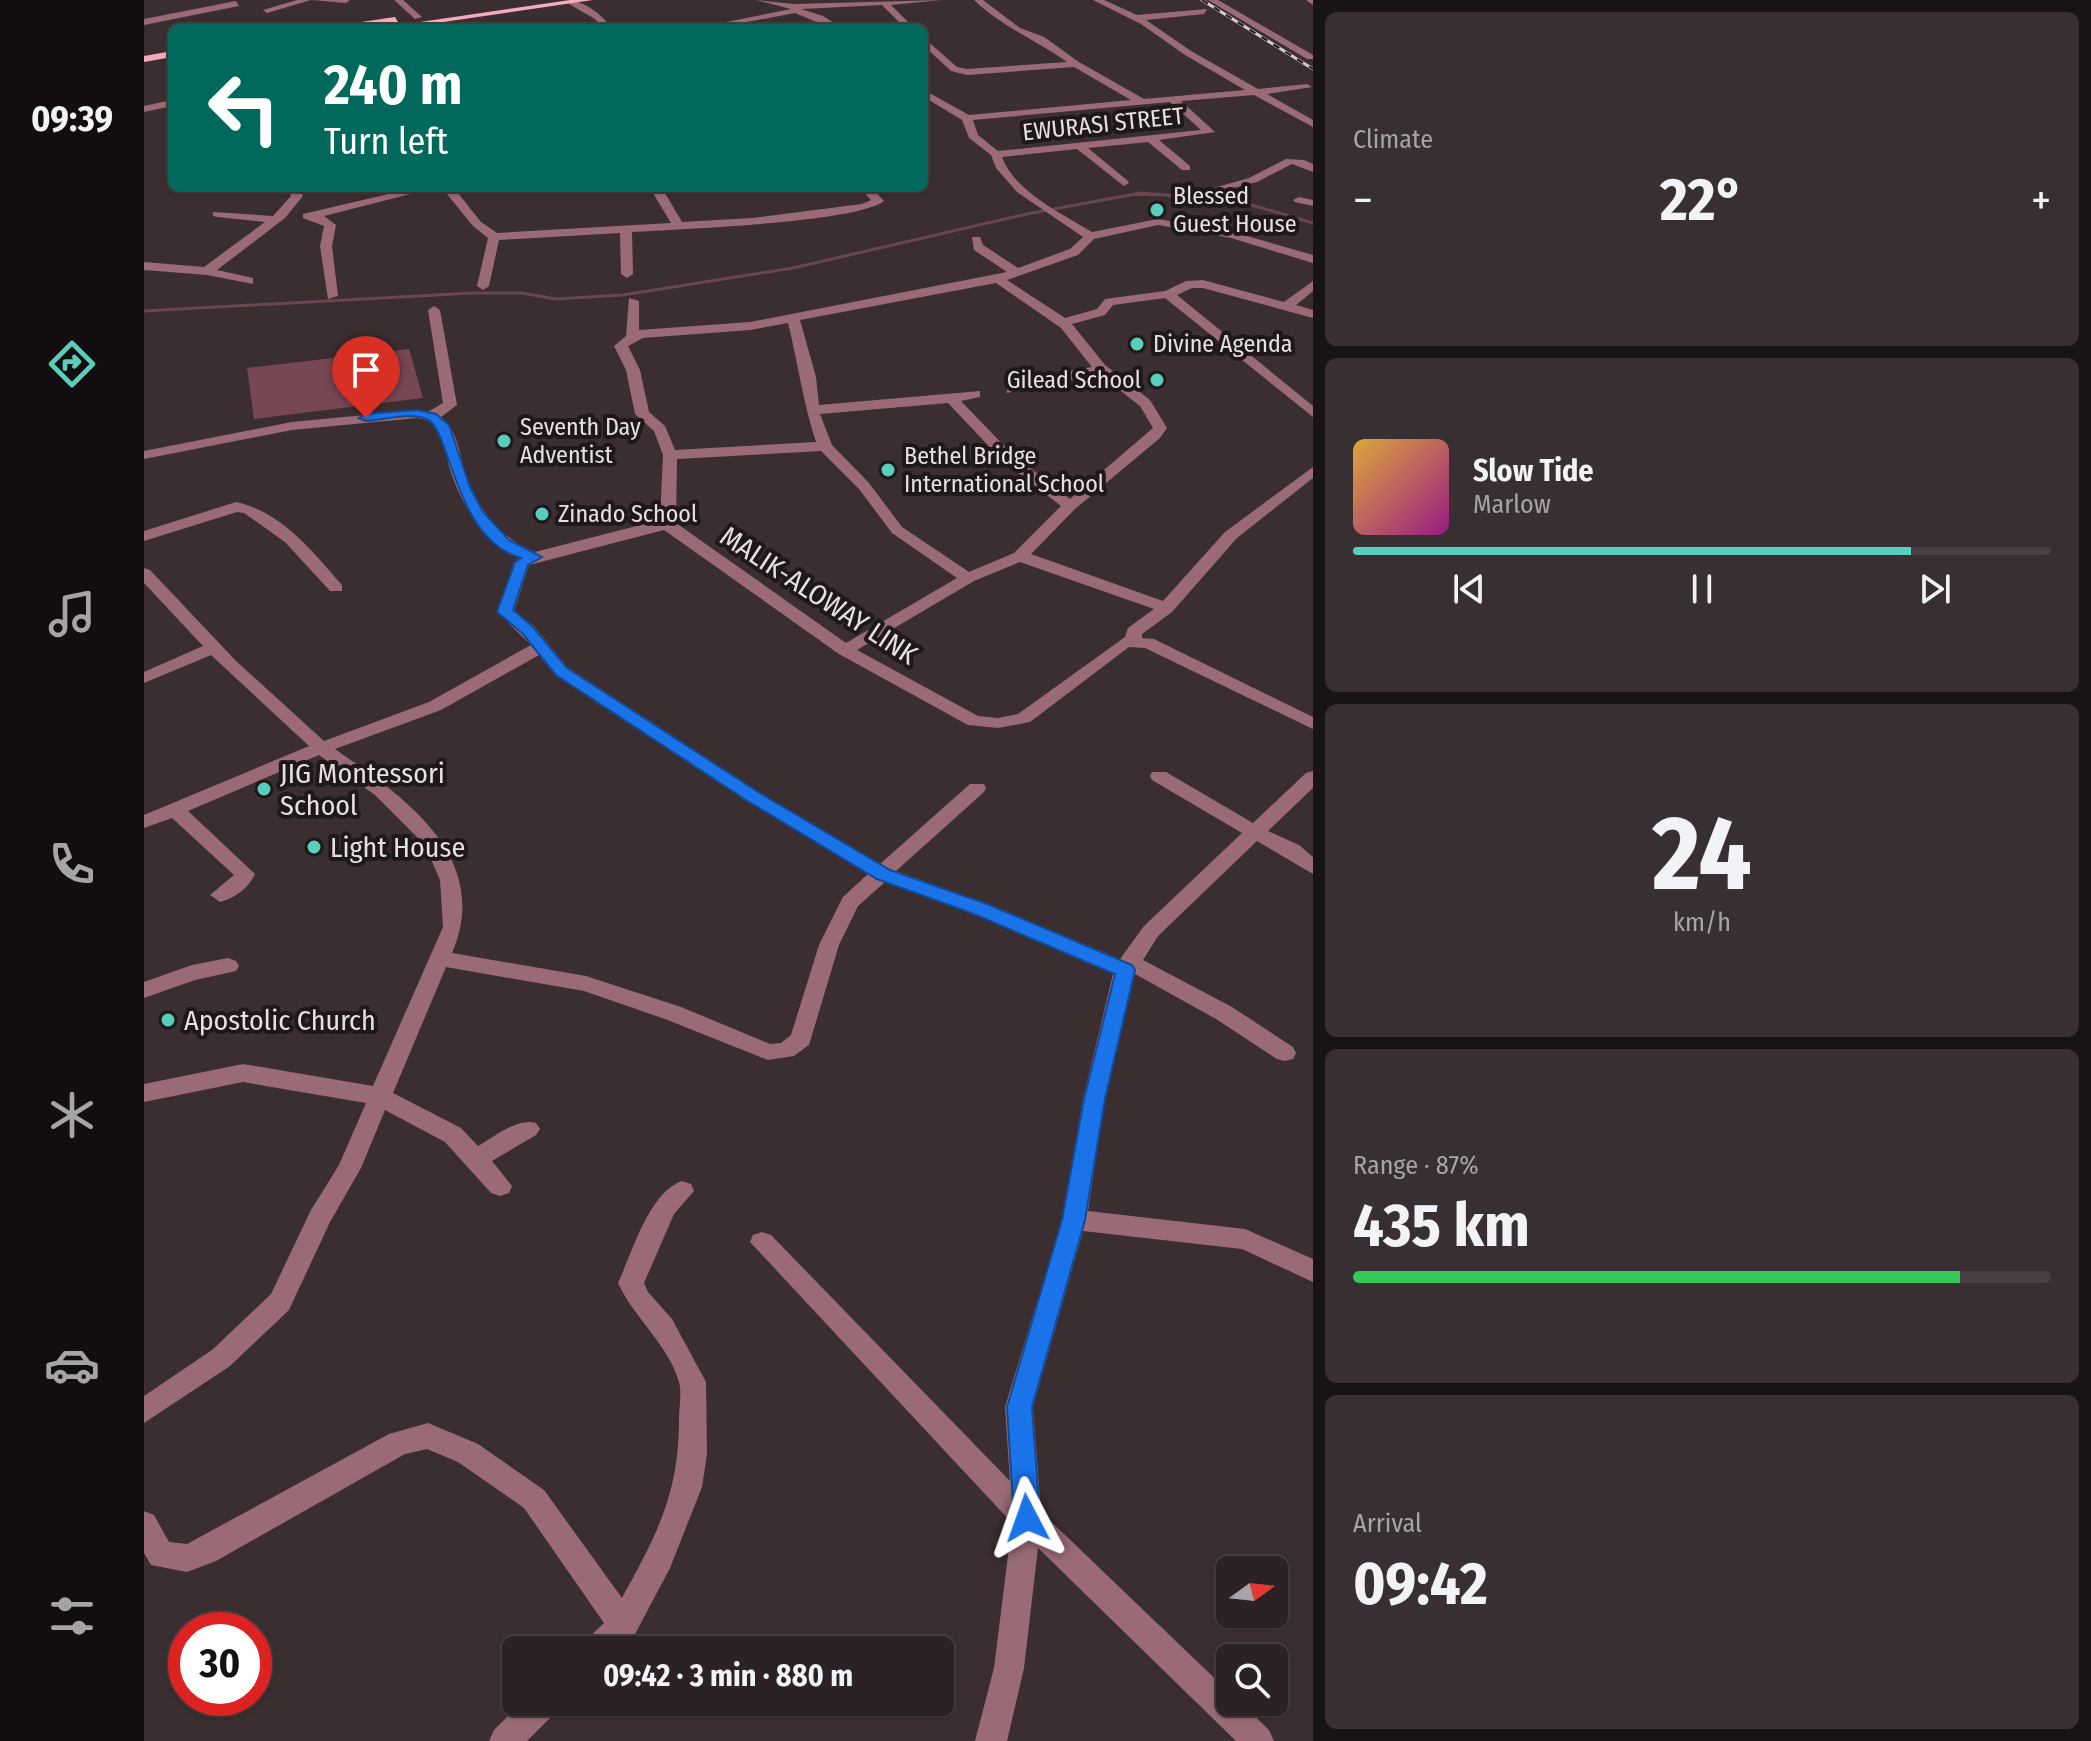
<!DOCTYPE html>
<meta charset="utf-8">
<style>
:root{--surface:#2c2225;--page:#382f32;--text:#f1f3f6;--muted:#a6a4a7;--line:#483f42;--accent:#5acebd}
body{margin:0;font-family:"Fira Sans Condensed",sans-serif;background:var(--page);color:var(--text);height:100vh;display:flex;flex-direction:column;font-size:30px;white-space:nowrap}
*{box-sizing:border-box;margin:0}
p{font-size:26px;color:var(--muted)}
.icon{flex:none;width:44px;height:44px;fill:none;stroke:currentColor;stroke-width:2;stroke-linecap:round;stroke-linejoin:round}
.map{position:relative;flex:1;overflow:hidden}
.sheet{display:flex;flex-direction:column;gap:12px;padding:12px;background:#181314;width:778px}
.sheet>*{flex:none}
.banner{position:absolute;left:24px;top:24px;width:760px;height:168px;border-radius:12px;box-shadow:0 2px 6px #0004,0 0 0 2px var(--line);background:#00695c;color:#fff;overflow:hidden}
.needle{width:52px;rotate:75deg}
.buttons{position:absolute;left:1072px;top:1556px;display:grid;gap:16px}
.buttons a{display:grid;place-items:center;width:72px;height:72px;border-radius:12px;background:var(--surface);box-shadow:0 2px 6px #0004,0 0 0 2px var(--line);font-size:40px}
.speed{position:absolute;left:24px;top:1612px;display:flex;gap:16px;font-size:40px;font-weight:700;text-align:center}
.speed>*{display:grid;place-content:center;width:104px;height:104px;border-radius:50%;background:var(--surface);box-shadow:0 2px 6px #0004,0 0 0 2px var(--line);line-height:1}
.speed .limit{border:12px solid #d22;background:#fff;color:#111}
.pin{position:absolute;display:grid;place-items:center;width:68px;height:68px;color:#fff;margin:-82px -34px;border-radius:50% 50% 50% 0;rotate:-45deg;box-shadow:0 0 8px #0007}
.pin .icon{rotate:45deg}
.me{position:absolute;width:88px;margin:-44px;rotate:356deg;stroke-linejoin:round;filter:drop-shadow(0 0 6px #0008)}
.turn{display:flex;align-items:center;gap:28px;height:168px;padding:0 24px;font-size:36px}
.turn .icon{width:104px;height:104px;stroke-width:2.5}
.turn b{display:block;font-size:56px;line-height:68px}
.big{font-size:60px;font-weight:700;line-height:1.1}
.sheet .tile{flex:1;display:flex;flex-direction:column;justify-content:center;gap:12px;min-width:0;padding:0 28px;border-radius:12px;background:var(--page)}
.sheet .dial{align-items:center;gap:0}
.dial b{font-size:104px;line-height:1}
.song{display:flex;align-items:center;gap:24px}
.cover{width:96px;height:96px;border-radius:12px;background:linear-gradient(135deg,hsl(40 70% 55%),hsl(310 70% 35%))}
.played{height:8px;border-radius:4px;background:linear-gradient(90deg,var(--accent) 80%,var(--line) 80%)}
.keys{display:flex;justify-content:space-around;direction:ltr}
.heat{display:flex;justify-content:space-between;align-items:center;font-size:44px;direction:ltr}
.charge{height:12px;border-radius:6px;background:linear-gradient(90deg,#34c759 87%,var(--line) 0)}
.trip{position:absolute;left:358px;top:1636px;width:452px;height:80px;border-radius:12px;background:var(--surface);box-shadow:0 2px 6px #0004,0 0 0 2px var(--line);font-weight:700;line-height:80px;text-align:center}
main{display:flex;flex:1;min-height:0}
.tab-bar{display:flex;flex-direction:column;width:144px;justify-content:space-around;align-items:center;background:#120e0f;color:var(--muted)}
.tab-bar .icon{width:56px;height:56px}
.tab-bar .selected{color:var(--accent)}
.tab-bar b{font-size:36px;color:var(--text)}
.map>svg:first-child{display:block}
.green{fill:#784754}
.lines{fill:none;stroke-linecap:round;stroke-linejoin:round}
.stream-far1{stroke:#6a4553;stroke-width:2}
.stream{stroke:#6a4553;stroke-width:3}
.minor{fill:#9a6b77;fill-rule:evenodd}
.major{fill:#f7a9bd;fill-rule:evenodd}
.rail-casing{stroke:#d4cbcd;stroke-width:3}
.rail{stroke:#1e1819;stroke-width:2;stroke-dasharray:7;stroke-linecap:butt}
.route{fill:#1a73e8;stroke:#114b97;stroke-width:2}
.poi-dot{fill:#5acebd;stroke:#1e1819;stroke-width:3}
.labels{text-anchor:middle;stroke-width:8;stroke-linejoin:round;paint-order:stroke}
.far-street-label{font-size:24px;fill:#e8dfe1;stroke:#1e1819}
.far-poi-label{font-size:24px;fill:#e8dfe1;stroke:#1e1819;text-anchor:start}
.street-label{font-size:28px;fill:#e8dfe1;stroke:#1e1819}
.poi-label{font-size:28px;fill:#e8dfe1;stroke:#1e1819;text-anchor:start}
</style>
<main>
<nav class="tab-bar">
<b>09:39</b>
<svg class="icon selected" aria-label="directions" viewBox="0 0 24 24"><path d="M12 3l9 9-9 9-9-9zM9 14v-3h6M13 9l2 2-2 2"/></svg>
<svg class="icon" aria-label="music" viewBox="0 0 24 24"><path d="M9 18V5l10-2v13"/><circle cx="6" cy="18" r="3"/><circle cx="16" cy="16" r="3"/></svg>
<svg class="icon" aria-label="phone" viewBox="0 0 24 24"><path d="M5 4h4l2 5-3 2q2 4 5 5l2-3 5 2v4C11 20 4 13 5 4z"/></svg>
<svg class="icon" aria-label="climate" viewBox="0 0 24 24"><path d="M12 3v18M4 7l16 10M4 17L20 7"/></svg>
<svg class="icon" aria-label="car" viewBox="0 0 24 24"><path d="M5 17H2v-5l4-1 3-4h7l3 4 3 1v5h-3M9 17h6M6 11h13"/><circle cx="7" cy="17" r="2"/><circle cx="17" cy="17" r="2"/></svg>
<svg class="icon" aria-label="filters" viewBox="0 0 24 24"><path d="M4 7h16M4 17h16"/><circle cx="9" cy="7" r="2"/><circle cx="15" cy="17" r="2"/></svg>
</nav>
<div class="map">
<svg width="1169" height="1741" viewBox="0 0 1169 1741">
<rect width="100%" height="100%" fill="#3b2e31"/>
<path class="green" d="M265,349L279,398L110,419L103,368Z"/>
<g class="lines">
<path class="stream-far1" d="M988,195H1018"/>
<path class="stream" d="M0,311L329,293H378L412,299L479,295L649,268L883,214L997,193L1094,201L1169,223"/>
<g class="minor">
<path d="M153,0H167L123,13L119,10Z"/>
<path d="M168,0H206L202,3Z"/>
<path d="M250,0H259L278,17L271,19Z"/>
<path d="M425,0C442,2 458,15 468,28H459L451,19L425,4Z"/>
<path d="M612,0L650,4L798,0L747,5L770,28H761L738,5L657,9L679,16L698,28H687L651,13L571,28H552L647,9Z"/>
<path d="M830,0H839L876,28L900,37L935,62L1000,99L1101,90L1041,55L997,24L949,0H960L993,15L1063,9L1060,14L1002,20L1047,51L1114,89L1163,84L1168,87L1123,94L1169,120V127L1110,95L1037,101L1071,132L1015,140L1046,166V170H1038L1004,142L944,148L984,181L985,183L980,186L933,149L858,157C871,192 917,213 948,232L1014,219L1089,232L1169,255V263L1087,238L1014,225L950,239L934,255L863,280L921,318L953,309L961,299L1021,291L1042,281L1059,280L1140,302L1169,281V291L1152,305L1169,310V318L1059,288H1048L1033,295L1169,406V417L1021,298L969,305L961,315L928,324L961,365L1006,400L1023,428L1016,438L931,509L887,554L1019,601L1081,532L1169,467V478L1093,538L1028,612L998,634V638L1010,639L1169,717V729L1001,648L985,647L886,722L854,728L824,725L695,654L520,530L385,565L370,611L390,626L423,667L615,792L736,864L826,784H840L842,788L840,792L752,871L843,904L976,959L1000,926L1098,833L1008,780L1006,776L1008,772H1022L1109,823L1162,773L1169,771V788L1124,831L1155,845L1169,857V874L1113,841L1014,936L999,960L1088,1007L1149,1047L1152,1053L1149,1059L1141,1061L1133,1059L1072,1019L991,974L961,1099L944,1211L1101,1229L1169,1259V1282L1098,1249L939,1231L889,1407L897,1512L1086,1693V1702H1096L1125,1730L1130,1741H1092L894,1548L880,1668L863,1741H831L850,1668L868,1523L606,1242L609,1235L618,1232L627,1235L866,1481L861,1407L918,1220L939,1099L969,974L829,914L741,882L714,906L695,945L665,1045L650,1056L624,1060L521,1019L440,991L302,967L249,1093L317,1128L334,1146C350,1137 374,1117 392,1123L396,1129L392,1135L348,1161L368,1186L365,1193L356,1196L347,1193L301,1142L241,1110L217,1168L186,1222L145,1310L86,1366L0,1423V1396L68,1350L127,1294L167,1210L195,1165L222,1103L99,1082L0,1102V1084L99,1064L229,1086L299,927L296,880L281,845L231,795L175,755L44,811L111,874C105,888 91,898 76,902L66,895L90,875L28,818L0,828V815L165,746L67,655L0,683V672L59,646L0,583V568L6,570L92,661L180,741L285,702L387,645L353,612L370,562L376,557C339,542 316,503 305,466C302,453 300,435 290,425C286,420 279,419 273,418L148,430L0,459V451L148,422L273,410L284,412L299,403L284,310L290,306L296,310L313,405L297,417C312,429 315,450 320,468C331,505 354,538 391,552L516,520L519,455L510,431L491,414L482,370L470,346L482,336L485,298L495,301V330L606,322L863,272L830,250L828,237H836L839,245L874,268L926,249L939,237L873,192L852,168L847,155L825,138L818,120L780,97V90L825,115L987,100L930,67L823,75L807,71L780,46V38L813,67L823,69L923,62C892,40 858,27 830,0ZM1026,102L1057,130L854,151L834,135L829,120ZM852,283L917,328L948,367L903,375L863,387V393L955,374L996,406L1009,428L926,499L868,454L817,401L836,397V391L675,405L672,377L656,320ZM644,323C654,363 659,403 672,442L531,450L521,426L505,412L496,370L484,346L499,338L606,330ZM804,403L858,460L917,506L870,553L825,572L758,527L725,483L688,445L676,414ZM677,451L715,489L748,533L813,578L702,643L532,523L533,459ZM876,562L1010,609L984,628L981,637L874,714L854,718L834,716L713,650L830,581ZM395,655L411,675L601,800L724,874L699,897L675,945L647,1035L637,1043L626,1044L537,1007L442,976L308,953C349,857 260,797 191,749L297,710Z"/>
<path d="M1064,0H1074L1169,55V59H1163Z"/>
<path d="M1162,0H1169V5Z"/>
<path d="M92,1L95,6L0,25V19Z"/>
<path d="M28,100V106L0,112V106Z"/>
<path d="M1142,159L1160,160L1169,164V172L1148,164L1113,182L1065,194L1059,191L1105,178Z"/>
<path d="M145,188H157L159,196L141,218L73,270L109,278V284L63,275L0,270V262L60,267L121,222L73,217L69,216V212L129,216L147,196Z"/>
<path d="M270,188H290L180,216L192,225L188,246L194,296L184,299L176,246L180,226L159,218V214Z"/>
<path d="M298,188H310L337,222L353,233L527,223L506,188H518L538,222L609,218L718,204L727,200L716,188H728L740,201C712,223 532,229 488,232L489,274L483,278L477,274L476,233L355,240L345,286L339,290L333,286L344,238L329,226Z"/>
<path d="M1155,197L1169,200V206L1151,202L1149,200Z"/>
<path d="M92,502C138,512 168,551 198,585V591H186L141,542L100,513L93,512L0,541V531Z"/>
<path d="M84,958L92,961L95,966L92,971L51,980L0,998V982L48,965Z"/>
<path d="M538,1181L547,1184L550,1191L530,1214L500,1283L504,1292L528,1319L562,1382L563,1454L558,1487L526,1568L490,1636L475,1650H439L443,1639L460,1623L380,1508L314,1462L283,1449L261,1454L72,1561L43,1572L7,1565L0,1553V1511L10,1515L25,1542L43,1544L245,1434L284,1423L334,1444L400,1490L478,1598C513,1534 535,1494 535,1419C535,1408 538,1393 535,1382C524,1344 490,1318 474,1283C488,1253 505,1192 538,1181Z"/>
<path d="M378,1702H415L411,1713L383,1741H345L350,1730Z"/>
</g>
<g class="major">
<path d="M426,0H449L259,28H235Z"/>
<path d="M251,17L254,22L193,28L197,25Z"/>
<path d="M28,51V57L0,62V56Z"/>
</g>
<g class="rail-casing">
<path id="rail" d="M1058,0L1169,69"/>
</g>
<use href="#rail" class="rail"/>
</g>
<path class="route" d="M273,410L292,414L305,425L326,487L339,512L365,540L398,557L384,565L369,610L389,627L423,668L614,792L746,870L843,904L988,965L991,970L961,1099L941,1220L888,1407L896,1518L892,1527L883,1531L874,1527L870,1518L863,1407L918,1220L940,1099L971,974L830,914L733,879L602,800L412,675L378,633L353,612L371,562L377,558C310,539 307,430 283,419C267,412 239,420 222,421L215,418L222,414Z"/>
<g class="poi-dot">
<circle cx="1013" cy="210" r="8"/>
<circle cx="993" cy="344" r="8"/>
<circle cx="1013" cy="380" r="8"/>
<circle cx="360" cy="441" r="8"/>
<circle cx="744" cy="470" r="8"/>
<circle cx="398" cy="514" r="8"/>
<circle cx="120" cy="789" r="8"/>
<circle cx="170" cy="847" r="8"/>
<circle cx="24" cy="1020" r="8"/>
</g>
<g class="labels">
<g class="far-street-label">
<text transform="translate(959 124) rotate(-6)" y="8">EWURASI STREET</text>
</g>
<g class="far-poi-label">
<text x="1029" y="204">Blessed<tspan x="1029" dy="28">Guest House</tspan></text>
<text x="1009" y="352">Divine Agenda</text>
<text x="997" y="388" text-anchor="end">Gilead School</text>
<text x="376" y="435">Seventh Day<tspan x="376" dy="28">Adventist</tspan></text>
<text x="760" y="464">Bethel Bridge<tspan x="760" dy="28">International School</tspan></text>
<text x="414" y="522">Zinado School</text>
</g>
<g class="street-label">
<text transform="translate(675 595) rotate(33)" y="10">MALIK-ALOWAY LINK</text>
</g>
<g class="poi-label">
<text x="136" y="783">JIG Montessori<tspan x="136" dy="32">School</tspan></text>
<text x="186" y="857">Light House</text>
<text x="40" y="1030">Apostolic Church</text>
</g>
</g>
</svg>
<div class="buttons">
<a><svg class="needle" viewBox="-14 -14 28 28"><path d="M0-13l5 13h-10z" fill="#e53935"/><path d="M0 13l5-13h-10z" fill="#a6a4a7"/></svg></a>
<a><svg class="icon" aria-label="search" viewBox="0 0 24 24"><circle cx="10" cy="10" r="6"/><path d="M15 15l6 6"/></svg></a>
</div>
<div class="speed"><div class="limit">30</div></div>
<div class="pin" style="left:222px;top:418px;background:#d93025"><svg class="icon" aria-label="arrive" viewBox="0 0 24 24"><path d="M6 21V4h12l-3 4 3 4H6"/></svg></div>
<svg class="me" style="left:883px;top:1518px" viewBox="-20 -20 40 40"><path d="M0-17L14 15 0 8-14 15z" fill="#1a73e8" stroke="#fff" stroke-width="4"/></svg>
<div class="trip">09:42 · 3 min · 880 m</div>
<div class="banner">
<div class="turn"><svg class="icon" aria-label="left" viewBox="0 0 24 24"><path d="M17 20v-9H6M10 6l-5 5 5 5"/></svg><div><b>240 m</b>Turn left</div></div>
</div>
</div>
<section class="sheet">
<div class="tile"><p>Climate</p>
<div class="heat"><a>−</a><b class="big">22°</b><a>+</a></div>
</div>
<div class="tile">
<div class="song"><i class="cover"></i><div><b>Slow Tide</b><p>Marlow</p></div></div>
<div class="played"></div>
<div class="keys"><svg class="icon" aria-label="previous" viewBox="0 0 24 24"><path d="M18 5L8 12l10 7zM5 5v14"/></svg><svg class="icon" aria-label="pause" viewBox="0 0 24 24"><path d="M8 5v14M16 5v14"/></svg><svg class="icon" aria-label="next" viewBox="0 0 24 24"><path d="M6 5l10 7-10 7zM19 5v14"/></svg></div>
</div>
<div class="tile dial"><b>24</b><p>km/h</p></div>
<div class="tile"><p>Range · 87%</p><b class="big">435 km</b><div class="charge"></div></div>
<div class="tile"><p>Arrival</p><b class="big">09:42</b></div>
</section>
</main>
